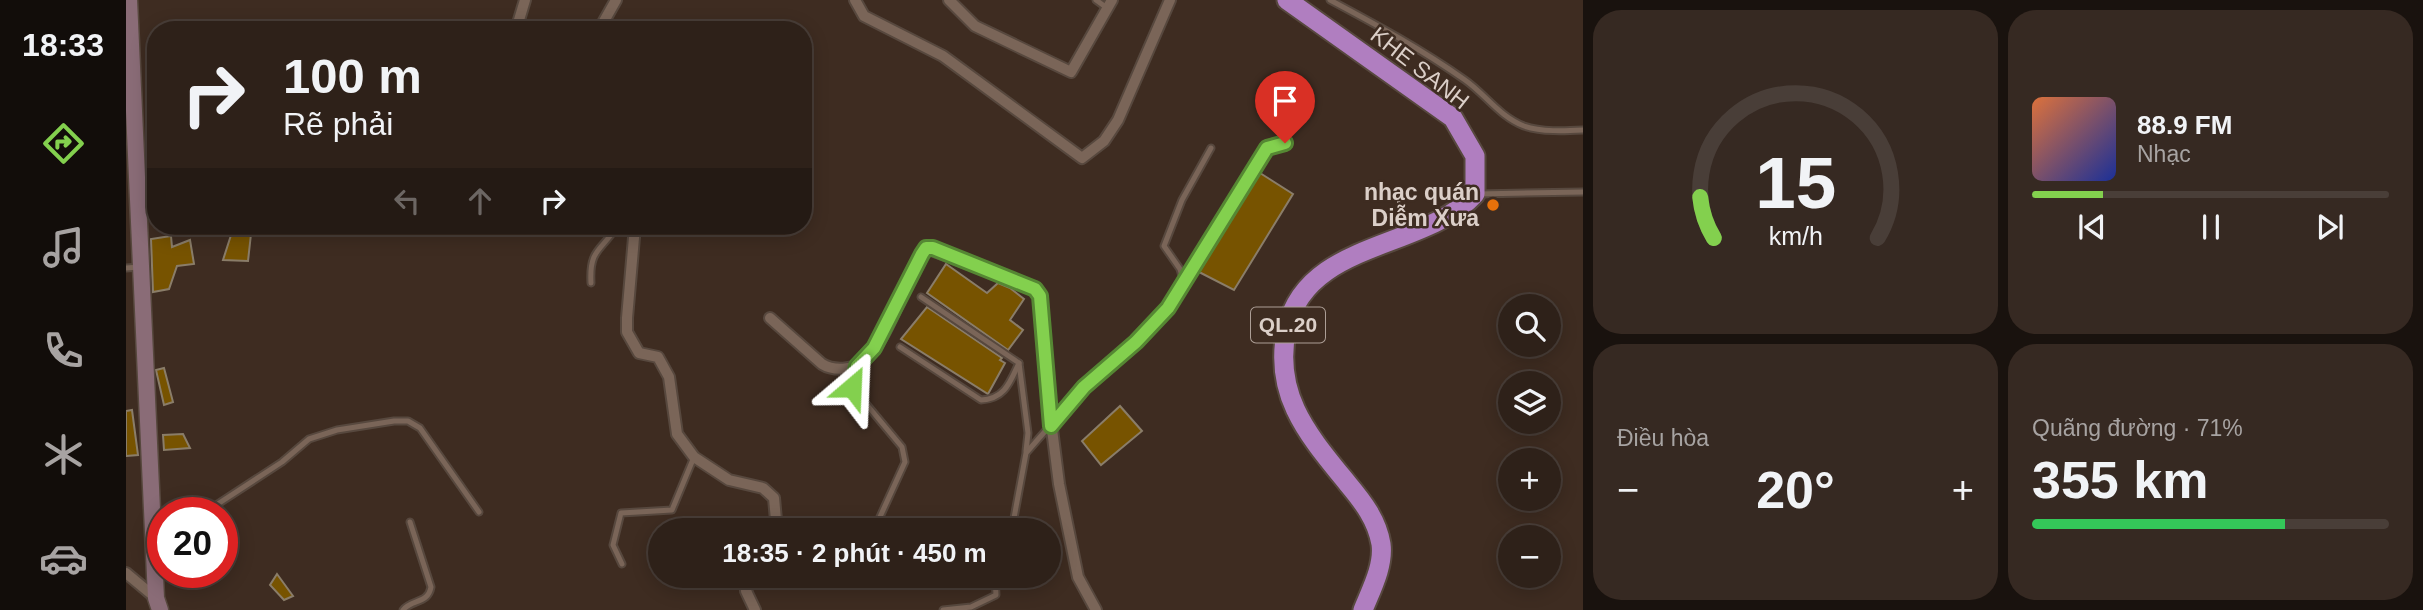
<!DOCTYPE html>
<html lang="vi">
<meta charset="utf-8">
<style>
:root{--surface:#2e2119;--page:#362922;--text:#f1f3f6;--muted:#a7a3a2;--line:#493e38;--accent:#83d04e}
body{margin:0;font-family:Helvetica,sans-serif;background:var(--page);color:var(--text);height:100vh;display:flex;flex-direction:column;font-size:26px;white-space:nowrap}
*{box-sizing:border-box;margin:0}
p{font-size:23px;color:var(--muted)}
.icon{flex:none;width:38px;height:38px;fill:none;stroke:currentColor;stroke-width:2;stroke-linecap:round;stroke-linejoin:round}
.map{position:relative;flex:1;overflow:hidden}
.side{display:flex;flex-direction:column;gap:10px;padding:10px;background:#19120e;width:840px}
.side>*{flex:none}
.guide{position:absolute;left:21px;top:21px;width:665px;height:214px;border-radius:28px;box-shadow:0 4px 18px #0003,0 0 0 2px var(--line);background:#2e2119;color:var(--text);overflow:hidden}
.controls{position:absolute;left:1372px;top:294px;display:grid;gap:14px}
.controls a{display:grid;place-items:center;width:63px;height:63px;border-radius:50%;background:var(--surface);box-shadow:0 4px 18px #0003,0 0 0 2px var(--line);font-size:35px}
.speed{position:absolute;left:21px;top:497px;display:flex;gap:14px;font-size:35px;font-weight:700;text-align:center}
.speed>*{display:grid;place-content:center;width:91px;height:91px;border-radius:50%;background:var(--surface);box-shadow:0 4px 18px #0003,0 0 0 2px var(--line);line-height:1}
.speed .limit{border:10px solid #d22;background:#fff;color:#111}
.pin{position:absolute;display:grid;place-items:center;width:60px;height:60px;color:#fff;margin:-72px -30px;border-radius:50% 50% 50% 0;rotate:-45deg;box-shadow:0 0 7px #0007}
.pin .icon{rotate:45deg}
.me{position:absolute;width:77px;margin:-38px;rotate:26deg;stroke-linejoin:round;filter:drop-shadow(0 0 5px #0008)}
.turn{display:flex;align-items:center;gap:24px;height:147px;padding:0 21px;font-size:32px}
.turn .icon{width:91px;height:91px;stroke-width:2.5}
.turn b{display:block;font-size:49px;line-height:60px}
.lanes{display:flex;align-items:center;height:66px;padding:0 21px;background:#0003;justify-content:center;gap:35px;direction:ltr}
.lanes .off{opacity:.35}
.big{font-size:52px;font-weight:600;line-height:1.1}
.side .widget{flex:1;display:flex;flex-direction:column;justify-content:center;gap:10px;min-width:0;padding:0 24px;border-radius:28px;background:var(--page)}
.side .dial{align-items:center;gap:0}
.dial svg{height:182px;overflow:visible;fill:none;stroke:var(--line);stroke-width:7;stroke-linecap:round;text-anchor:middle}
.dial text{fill:var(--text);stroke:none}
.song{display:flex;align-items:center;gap:21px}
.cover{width:84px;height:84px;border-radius:10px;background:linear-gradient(135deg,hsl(20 70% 55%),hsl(230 70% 35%))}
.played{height:7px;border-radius:4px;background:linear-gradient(90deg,var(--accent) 20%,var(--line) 20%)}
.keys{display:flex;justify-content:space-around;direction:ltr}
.heat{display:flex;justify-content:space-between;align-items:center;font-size:38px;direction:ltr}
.charge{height:10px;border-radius:5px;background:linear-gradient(90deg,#34c759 71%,var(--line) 0)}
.side .tiles{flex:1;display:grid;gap:10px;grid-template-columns:repeat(2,1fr)}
.trip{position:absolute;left:522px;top:518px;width:413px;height:70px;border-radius:35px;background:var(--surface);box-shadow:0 4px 18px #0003,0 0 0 2px var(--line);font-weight:600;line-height:70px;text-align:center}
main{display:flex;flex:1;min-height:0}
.dock{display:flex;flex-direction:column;width:126px;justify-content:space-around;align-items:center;background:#120d0a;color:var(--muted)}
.dock .icon{width:49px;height:49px}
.dock .on{color:var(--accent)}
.dock b{font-size:32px;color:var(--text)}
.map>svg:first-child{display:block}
.building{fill:#775300;stroke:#8a7d69;stroke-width:2}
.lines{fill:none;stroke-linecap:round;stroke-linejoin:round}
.lane-casing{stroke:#57483e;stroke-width:9}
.street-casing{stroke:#57483e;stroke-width:14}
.secondary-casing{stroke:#57483e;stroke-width:19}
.highway-casing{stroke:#57483e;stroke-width:23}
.lane{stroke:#7a6558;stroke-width:5}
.street{stroke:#7a6558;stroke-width:10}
.secondary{stroke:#8a6c77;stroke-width:16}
.highway{stroke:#b07ec0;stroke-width:19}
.route-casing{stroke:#558733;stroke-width:18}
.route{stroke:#83d04e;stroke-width:12}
.food-dot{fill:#e8710a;stroke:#3e2c21;stroke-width:2.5}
.labels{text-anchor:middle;stroke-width:5;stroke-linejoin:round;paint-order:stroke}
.shield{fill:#3e2c21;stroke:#ac9e96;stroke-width:2}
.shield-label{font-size:21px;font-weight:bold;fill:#dbcfc8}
.street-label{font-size:23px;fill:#dbcfc8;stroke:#3e2c21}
.poi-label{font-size:23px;font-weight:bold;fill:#dbcfc8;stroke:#3e2c21;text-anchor:end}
</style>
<main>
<nav class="dock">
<b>18:33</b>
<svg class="icon on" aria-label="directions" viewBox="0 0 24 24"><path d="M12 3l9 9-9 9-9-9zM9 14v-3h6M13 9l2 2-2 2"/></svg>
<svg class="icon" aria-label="music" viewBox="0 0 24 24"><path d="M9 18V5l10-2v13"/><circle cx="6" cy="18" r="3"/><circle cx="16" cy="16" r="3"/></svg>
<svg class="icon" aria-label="phone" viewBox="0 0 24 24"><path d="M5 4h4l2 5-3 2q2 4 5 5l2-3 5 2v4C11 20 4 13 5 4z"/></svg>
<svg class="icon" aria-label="climate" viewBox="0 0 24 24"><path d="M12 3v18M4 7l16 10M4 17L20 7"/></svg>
<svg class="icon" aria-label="car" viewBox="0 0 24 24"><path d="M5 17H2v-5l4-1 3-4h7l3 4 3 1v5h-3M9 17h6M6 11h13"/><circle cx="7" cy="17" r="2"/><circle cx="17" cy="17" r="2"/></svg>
</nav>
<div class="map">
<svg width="1457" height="610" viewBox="0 0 1457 610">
<rect width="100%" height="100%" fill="#3e2c21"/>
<g class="building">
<path d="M21,157H30V191L22,190Z"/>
<path d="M1134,173L1167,194L1108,290L1073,272Z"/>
<path d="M106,232L125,234L122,261L97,260Z"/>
<path d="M45,236L46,247L64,240L68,264L51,266L43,289L27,292L25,239Z"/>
<path d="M820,264L861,293L872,283L884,288L898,299L884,320L897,330L882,350L801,293Z"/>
<path d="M801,307L876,358L874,360L879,363L862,394L775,339Z"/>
<path d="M38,368L47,402L38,405L30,370Z"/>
<path d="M994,406L1016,431L975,465L956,441Z"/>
<path d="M6,410L12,455L0,456V411Z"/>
<path d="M57,434L64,448L38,450L37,435Z"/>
<path d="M151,574L167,596L158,600L144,585Z"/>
</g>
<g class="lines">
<g class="lane-casing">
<g id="lane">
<path d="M970,0L981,8"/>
<path d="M1204,0C1251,25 1295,49 1339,80C1359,94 1374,117 1398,126C1416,132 1438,131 1457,130"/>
<path d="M1352,194L1457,192"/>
<path d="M0,268L14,267"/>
<path d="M465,283C463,248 476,251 491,226"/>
<path d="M1058,283L1141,148L1159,143"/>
<path d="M795,297L893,363L902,433L900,451"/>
<path d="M774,347L855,400C879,399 884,382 893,363"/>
<path d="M731,366L726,387L776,447L779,462L748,530"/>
<path d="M78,513L156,462L183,439L211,430L268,421H282L294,428L353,512"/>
<path d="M881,530L888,518L900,453L958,387L1010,342L1042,308L1058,283L1054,269L1038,246L1056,200L1085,148"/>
<path d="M496,564L487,545L495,513L546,510L568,457"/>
<path d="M277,610C286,599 302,604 305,587L284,522"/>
<path d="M817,610L845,607L870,595L869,576"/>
</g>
</g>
<g class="street-casing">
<g id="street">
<path d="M729,0L738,16L817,56L956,158L978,141L992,120L1044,0"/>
<path d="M823,0L849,26L945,72L986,0"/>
<path d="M390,30L399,0"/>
<path d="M473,30L490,0"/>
<path d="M509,226L501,318V332L513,353L532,357L543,377L551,434L568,457L603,480L637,488L648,498L650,520L645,530"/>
<path d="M644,318L696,364C707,371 727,370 737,362C763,340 779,278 800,248L910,289L914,296L920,382L933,484L952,577L970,610"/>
<path d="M0,573L30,598"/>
<path d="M625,576L620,591L629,610"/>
</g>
</g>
<g class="secondary-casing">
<path id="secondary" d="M3,0L30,598L34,610"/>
</g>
<g class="highway-casing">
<path id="highway" d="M1161,0L1327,118L1349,156V194C1299,250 1181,240 1161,328C1146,395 1183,436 1222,484C1237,502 1251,520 1255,544C1258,566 1245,590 1237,610"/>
</g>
<use href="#lane" class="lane"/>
<use href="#street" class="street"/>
<use href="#secondary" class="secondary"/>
<use href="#highway" class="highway"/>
</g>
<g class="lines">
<g class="route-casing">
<path id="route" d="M726,387L731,366L748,348L796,254L800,248H807L909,289L914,296L925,426L958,387L1010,342L1042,308L1141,148L1159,143"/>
</g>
<use href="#route" class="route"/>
</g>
<circle class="food-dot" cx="1367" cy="205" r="7"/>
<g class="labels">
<rect class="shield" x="1125" y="307.5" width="74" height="35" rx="5"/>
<g class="shield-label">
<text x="1162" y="332">QL.20</text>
</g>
<g class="street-label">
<text transform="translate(1294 68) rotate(38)" y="8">KHE SANH</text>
</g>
<g class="poi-label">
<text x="1353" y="200">nhạc quán<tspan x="1353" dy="26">Diễm Xưa</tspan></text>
</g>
</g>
</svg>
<div class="controls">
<a><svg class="icon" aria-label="search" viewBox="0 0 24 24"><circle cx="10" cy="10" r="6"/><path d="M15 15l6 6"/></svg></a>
<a><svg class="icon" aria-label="layers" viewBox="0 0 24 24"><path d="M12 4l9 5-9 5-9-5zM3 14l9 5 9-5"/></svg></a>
<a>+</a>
<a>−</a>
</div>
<div class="speed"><div class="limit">20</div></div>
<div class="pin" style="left:1159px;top:143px;background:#d93025"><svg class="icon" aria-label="arrive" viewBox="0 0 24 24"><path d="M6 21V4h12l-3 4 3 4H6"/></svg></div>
<svg class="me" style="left:726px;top:387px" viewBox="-20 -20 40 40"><path d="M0-17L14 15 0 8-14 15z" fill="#83d04e" stroke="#fff" stroke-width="4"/></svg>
<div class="trip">18:35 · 2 phút · 450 m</div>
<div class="guide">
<div class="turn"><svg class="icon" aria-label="right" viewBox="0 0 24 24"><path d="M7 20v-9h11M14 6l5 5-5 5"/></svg><div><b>100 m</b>Rẽ phải</div></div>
<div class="lanes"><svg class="icon off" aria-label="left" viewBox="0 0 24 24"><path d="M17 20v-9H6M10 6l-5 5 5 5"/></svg><svg class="icon off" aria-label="ahead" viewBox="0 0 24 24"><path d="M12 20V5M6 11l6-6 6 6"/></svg><svg class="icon" aria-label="right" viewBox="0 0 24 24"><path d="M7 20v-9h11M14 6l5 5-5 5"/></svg></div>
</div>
</div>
<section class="side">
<div class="tiles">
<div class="widget dial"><svg viewBox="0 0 100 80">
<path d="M14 69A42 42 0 1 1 86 69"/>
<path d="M14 69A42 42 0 0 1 8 51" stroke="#83d04e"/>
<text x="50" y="56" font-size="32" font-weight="700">15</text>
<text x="50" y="72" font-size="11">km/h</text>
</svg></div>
<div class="widget">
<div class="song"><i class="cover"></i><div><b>88.9 FM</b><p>Nhạc</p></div></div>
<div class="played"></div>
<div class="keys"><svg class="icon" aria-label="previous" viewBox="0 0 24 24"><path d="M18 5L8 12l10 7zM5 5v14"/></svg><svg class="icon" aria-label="pause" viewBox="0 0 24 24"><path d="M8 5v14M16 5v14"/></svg><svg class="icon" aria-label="next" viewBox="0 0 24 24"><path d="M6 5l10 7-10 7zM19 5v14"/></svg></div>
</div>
<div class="widget"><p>Điều hòa</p>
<div class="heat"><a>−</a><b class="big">20°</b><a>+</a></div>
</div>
<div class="widget"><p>Quãng đường · 71%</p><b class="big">355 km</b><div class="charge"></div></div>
</div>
</section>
</main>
